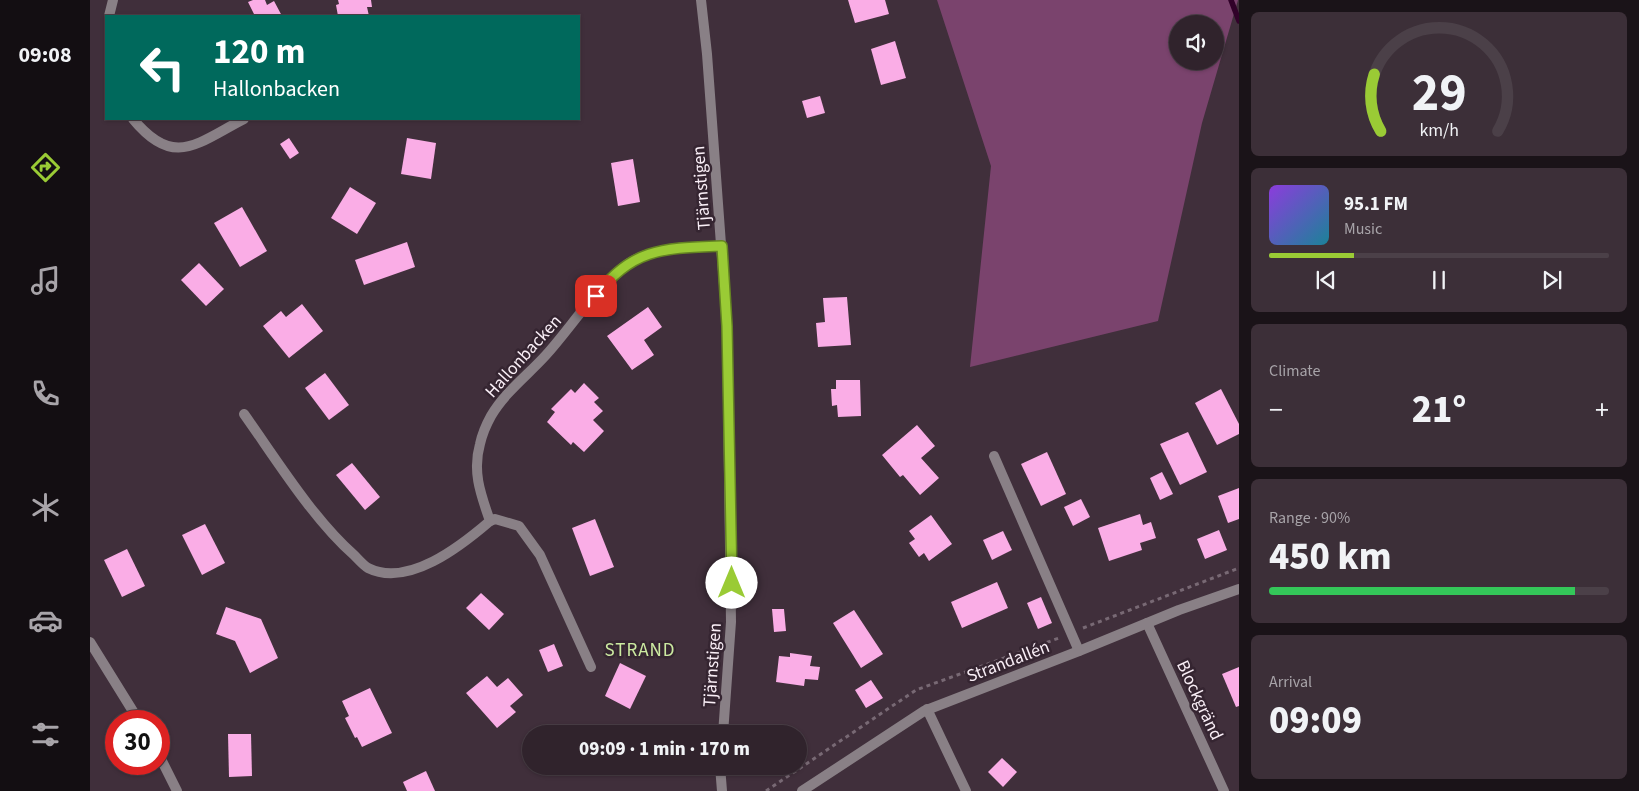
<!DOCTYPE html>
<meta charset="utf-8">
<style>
:root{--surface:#30232c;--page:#3c2f38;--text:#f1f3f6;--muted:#a8a4a9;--line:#4b4048;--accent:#9acb35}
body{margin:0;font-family:"Source Sans 3",sans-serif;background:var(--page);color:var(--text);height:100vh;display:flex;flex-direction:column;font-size:19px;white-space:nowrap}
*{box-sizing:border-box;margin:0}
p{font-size:16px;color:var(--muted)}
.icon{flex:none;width:28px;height:28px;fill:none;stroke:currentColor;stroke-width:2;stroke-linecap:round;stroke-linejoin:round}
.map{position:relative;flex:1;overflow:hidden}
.details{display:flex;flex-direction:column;gap:12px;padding:12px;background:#1a1318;width:400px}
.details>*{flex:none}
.hud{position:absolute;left:15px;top:15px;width:475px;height:105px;border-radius:0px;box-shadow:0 1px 4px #0004,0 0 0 1px var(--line);background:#00695c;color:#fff;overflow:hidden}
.tools{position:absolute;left:1079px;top:15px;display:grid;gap:10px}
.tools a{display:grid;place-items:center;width:55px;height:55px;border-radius:50%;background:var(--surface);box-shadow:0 1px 4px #0004,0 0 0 1px var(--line);font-size:25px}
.speed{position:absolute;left:15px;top:710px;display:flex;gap:10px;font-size:25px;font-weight:700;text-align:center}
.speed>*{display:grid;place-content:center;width:65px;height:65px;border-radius:50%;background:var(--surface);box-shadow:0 1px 4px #0004,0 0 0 1px var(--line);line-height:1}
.speed .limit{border:8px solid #d22;background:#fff;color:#111}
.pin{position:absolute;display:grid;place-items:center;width:42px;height:42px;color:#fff;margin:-21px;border-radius:10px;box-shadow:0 2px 8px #0006}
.me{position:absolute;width:55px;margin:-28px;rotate:0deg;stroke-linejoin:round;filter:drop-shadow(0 0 4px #0008)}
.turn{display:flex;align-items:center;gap:18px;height:105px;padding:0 25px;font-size:22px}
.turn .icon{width:65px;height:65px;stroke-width:2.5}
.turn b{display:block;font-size:35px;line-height:42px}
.big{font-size:38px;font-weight:800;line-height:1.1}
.details .card{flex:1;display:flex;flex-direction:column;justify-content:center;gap:8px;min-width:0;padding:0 18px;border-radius:8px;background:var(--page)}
.details .dial{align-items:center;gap:0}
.dial svg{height:130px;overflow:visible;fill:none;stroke:var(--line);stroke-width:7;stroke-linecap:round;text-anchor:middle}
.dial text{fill:var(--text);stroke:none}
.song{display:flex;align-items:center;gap:15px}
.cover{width:60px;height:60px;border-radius:8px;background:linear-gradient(135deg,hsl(270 70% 55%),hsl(190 70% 35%))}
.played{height:5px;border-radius:2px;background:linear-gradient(90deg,var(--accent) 25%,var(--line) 25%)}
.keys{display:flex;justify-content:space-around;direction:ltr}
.heat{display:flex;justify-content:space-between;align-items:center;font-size:28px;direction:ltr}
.charge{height:8px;border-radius:4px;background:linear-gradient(90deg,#34c759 90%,var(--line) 0)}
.trip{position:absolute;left:432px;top:725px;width:285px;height:50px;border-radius:25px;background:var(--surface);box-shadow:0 1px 4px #0004,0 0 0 1px var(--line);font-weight:800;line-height:50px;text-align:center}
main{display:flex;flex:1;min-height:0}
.menu{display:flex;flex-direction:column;width:90px;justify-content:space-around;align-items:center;background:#130e12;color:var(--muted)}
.menu .icon{width:35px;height:35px}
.menu .active{color:var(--accent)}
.menu b{font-size:22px;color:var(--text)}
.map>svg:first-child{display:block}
.green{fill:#7a436d;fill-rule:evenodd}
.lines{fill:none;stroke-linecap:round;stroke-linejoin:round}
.stream{stroke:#310129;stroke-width:5.5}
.building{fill:#faade6}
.path{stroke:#786974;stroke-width:3;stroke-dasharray:4 4;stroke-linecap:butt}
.service{stroke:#898086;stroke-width:10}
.minor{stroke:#898086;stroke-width:10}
.route-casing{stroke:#648422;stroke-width:12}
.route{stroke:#9acb35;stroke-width:9}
.labels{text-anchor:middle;stroke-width:5;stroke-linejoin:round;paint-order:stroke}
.street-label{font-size:18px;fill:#f9eef6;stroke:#352531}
.neighbourhood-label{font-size:19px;letter-spacing:1px;fill:#cceaa1;stroke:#352531}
</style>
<main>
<nav class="menu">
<b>09:08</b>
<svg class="icon active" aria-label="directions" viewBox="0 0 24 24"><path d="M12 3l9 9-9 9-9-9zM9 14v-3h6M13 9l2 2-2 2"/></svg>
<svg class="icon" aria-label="music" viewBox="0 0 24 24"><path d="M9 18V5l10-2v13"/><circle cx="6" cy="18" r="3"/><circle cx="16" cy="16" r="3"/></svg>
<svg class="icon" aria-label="phone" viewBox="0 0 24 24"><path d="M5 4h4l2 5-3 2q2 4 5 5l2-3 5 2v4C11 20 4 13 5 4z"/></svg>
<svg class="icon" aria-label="climate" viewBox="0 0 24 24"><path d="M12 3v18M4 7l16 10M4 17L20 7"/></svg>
<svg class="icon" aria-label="car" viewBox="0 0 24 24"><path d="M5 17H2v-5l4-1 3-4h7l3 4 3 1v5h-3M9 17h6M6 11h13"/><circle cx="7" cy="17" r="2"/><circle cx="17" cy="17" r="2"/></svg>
<svg class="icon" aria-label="filters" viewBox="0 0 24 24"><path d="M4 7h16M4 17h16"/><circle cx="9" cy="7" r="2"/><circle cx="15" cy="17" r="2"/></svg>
</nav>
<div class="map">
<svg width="1149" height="791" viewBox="0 0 1149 791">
<rect width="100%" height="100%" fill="#402f3b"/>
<path class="green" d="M847,0H1148L1112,123L1068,321L880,367L901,166ZM1088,24H1125V61H1088Z"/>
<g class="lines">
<path class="stream" d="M1141,0L1149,21"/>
</g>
<g class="building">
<path d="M163,0H175L177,5L184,1L192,16H165L158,2Z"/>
<path d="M248,0H281L282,7H277L279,16H248L246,5L249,4Z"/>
<path d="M758,0H795L799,14L765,23Z"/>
<path d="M805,41L816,78L791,85L781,49Z"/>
<path d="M730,96L735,113L717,118L712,101Z"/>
<path d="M199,138L209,153L200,159L190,144Z"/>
<path d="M317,138L346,143L341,179L311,174Z"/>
<path d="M543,159L550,202L528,206L521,163Z"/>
<path d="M260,187L286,203L267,234L241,218Z"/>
<path d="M152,207L177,251L150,267L124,223Z"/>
<path d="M317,242L325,267L274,285L265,260Z"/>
<path d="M109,263L134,289L116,306L91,280Z"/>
<path d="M757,297L761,345L728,347L726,323L735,322L733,298Z"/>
<path d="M212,304L233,331L199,358L173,326L191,311L196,317Z"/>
<path d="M558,307L572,327L554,340L564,355L542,370L517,336Z"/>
<path d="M235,373L259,405L239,420L215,388Z"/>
<path d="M746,380H770L771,416L748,417L747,405L742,406L741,389H746Z"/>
<path d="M494,383L509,398L504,402L513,411L503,420L514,431L494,452L483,442L481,445L457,422L465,412L461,409L481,389L485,393Z"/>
<path d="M1131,389L1149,424V434L1127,445L1105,403Z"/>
<path d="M827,425L845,446L831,458L849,478L830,495L813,475L810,477L792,455Z"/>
<path d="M1098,432L1117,472L1090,485L1070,444Z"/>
<path d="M957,452L976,494L951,506L931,464Z"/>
<path d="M262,463L290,497L275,510L246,475Z"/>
<path d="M1072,472L1083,494L1070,500L1060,478Z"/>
<path d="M1149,488V519L1138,523L1128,496Z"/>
<path d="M991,499L1000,517L983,526L974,507Z"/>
<path d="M1050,514L1053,525L1061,522L1066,538L1050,543L1052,550L1019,561L1008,528Z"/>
<path d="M841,515L862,544L839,561L834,553L829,557L819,543L825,539L819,531Z"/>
<path d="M505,519L524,567L500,576L482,528Z"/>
<path d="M115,524L135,563L112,575L92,535Z"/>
<path d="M1129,530L1137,550L1115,559L1107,539Z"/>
<path d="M913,531L922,550L902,560L893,540Z"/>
<path d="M37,549L55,586L32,597L14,560Z"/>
<path d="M907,582L918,608L872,628L861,602Z"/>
<path d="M391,593L414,614L399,630L376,608Z"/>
<path d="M951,597L962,623L948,629L937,603Z"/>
<path d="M136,607L171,619L188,658L160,673L145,641L126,634Z"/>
<path d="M682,609H694L696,631L684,632Z"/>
<path d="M764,610L793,654L771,668L743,623Z"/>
<path d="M464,644L473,666L458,672L449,650Z"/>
<path d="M700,653L722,656L720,666L730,667L728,680L715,679L714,686L686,682L689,656L700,657Z"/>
<path d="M530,663L556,676L540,709L515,696Z"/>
<path d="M1149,667V706L1146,707L1132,674Z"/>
<path d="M397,676L407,687L418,678L433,695L420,706L426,712L407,728L376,693Z"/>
<path d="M781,680L793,698L776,708L765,690Z"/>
<path d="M280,688L302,733L272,747L267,737L265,738L255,718L259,716L252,701Z"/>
<path d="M138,734H161L162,776L139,777Z"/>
<path d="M912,758L927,772L913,787L898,772Z"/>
<path d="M336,771L345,791H317L313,782Z"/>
</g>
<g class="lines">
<g class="path">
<path d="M993,628L1149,568"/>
<path d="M676,791L826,690L969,638"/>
</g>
<g class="service">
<path d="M904,456L989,651"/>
<path d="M837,709L876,791"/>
</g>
<g class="minor">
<path d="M611,0L617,54L637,326L641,622L633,734"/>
<path d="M19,16L23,0"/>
<path d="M43,119C84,169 107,143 154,119"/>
<path d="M154,414C186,459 223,519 264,555C268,559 273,565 278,568C318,588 371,546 400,521C391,495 382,472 390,444C392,435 396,425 401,416C415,392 438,375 456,355C481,328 516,273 546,259C573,246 603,247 632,246"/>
<path d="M400,521L405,519L429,526L450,555L501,667"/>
<path d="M1057,623L1134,791"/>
<path d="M0,642L49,721"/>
<path d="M69,755L87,791"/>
<path d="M630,766L632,791"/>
<path d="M712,791L834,711L989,651L1089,610L1149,589"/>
</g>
</g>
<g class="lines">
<g class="route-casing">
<path id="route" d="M506,296C542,247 576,248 632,246L637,326L642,583"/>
</g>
<use href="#route" class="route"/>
</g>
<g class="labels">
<g class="street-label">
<text transform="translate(611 188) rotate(-94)" y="6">Tjärnstigen</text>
<text transform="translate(433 356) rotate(-48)" y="6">Hallonbacken</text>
<text transform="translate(918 661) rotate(-21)" y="6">Strandallén</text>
<text transform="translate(622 665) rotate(-86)" y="6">Tjärnstigen</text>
<text transform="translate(1110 700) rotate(65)" y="6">Blockgränd</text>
</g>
<g class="neighbourhood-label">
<text x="550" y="656">STRAND</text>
</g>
</g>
</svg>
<div class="tools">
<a><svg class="icon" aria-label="sound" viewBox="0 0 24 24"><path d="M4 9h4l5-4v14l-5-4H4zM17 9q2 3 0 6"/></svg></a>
</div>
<div class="speed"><div class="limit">30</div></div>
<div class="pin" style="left:506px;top:296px;background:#d93025"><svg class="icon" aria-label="arrive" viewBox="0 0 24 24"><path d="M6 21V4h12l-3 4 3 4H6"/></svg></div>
<svg class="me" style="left:642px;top:583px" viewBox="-20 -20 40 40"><circle r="19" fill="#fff"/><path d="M0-13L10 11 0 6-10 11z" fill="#9acb35"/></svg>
<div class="trip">09:09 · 1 min · 170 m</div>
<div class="hud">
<div class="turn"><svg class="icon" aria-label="left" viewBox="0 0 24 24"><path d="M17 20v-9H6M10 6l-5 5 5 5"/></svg><div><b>120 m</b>Hallonbacken</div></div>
</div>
</div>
<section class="details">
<div class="card dial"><svg viewBox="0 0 100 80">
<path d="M14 69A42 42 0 1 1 86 69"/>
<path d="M14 69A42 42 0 0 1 10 34" stroke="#9acb35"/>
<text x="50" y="56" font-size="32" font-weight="700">29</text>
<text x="50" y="72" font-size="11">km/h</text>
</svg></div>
<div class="card">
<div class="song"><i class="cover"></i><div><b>95.1 FM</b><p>Music</p></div></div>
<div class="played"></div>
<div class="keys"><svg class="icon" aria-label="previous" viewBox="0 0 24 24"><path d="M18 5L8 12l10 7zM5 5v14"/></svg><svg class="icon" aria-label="pause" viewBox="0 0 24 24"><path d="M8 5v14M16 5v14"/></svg><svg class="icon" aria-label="next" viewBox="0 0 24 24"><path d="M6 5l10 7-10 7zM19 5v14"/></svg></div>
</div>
<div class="card"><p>Climate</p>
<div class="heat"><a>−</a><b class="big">21°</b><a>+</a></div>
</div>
<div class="card"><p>Range · 90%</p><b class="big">450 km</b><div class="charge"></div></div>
<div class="card"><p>Arrival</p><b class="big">09:09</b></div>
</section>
</main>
